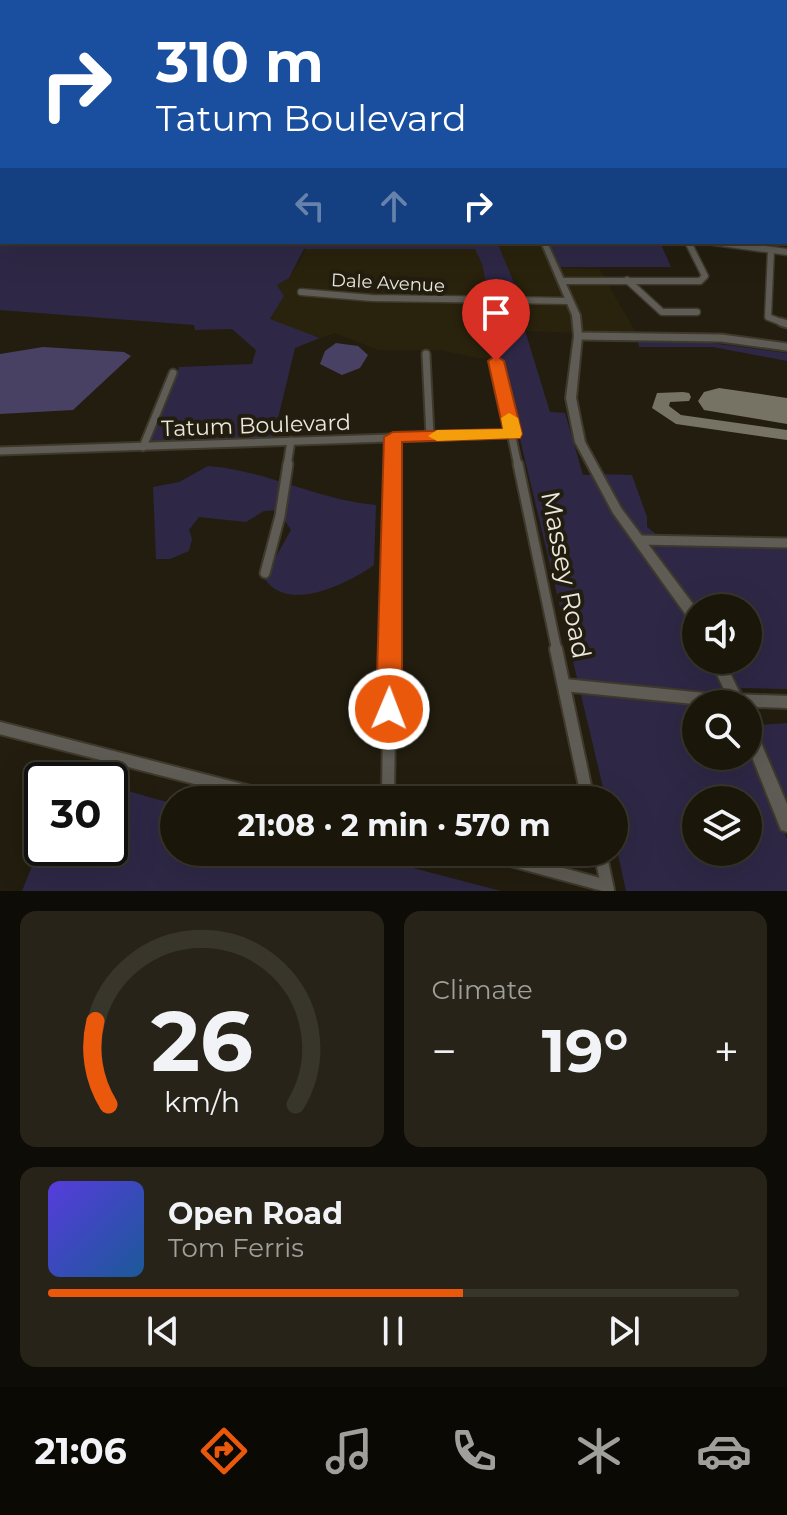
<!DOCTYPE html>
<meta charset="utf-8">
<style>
:root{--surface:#1a160a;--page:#272318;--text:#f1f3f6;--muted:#9f9f9c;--line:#38352b;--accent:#ea580c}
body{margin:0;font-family:Montserrat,sans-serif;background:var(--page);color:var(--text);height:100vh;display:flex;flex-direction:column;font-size:30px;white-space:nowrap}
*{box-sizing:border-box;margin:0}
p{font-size:26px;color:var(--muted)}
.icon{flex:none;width:44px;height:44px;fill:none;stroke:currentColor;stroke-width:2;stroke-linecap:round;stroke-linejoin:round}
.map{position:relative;height:891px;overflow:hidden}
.side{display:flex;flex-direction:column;gap:20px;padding:20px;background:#0e0c06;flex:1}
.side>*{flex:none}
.guide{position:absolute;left:0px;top:0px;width:788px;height:244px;box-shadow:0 8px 32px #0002,0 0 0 2px var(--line);background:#1a4fa0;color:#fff;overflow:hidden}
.buttons{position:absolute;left:682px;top:594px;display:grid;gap:16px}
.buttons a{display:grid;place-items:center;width:80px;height:80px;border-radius:50%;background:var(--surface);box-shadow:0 8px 32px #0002,0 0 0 2px var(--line);font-size:40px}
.speed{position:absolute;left:24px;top:762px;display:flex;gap:16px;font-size:40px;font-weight:700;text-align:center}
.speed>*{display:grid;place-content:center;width:104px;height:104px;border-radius:50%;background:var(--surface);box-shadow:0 8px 32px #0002,0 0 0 2px var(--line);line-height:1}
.speed .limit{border:4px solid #111;border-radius:12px;background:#fff;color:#111}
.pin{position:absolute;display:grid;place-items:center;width:68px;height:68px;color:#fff;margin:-82px -34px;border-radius:50% 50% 50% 0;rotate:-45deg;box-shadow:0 0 8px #0007}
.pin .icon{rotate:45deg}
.me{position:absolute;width:88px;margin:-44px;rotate:1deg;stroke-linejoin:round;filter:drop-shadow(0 0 6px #0008)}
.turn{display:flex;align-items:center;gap:28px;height:168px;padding:0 24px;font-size:36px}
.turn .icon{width:104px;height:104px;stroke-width:2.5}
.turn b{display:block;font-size:56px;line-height:68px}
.lanes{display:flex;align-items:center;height:76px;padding:0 24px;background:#0003;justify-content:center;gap:40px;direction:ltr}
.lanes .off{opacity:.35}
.big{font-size:60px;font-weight:700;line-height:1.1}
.side .tile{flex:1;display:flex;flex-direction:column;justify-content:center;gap:12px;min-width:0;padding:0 28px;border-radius:16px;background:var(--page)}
.side .dial{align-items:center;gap:0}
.dial svg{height:208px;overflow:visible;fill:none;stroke:var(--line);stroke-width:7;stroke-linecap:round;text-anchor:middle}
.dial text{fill:var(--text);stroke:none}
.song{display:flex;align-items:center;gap:24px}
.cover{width:96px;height:96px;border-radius:12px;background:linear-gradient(135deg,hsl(250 70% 55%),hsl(210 70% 35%))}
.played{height:8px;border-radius:4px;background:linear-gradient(90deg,var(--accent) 60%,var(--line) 60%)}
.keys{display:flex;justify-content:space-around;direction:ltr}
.heat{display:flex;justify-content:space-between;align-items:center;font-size:44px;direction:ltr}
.side .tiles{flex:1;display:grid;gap:20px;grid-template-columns:1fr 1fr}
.tile:last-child{grid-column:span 2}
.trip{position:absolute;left:160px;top:786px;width:468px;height:80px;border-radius:40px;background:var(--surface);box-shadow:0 8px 32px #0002,0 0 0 2px var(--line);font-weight:700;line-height:80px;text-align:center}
.menu{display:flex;height:128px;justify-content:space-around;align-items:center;background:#0a0904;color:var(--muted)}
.menu .icon{width:56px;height:56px}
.menu .active{color:var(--accent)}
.menu b{font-size:36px;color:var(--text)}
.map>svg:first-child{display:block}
.built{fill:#29220c}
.green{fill:#2e2846;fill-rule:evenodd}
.water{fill:#484163}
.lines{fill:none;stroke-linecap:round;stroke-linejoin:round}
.taxiway{fill:#767264;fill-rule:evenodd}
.runway{fill:#767264;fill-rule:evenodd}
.minor-far3-casing{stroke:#3e392b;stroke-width:9}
.minor-far2-casing{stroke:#3e392b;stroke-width:11}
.minor-far1-casing{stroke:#3e392b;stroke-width:13}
.minor-casing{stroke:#3e392b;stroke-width:16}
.tertiary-casing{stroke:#3e392b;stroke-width:4}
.minor-far3{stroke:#5f5c55;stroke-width:6}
.minor-far2{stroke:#5f5c55;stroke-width:7}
.minor-far1{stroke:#5f5c55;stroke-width:9}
.minor{stroke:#5f5c55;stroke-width:12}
.tertiary{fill:#5f5c55;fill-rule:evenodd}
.route{fill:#ea580c;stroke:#983908;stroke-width:2}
.slow{fill:#f59e0b}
.labels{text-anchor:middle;stroke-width:8;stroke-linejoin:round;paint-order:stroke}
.far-street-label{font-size:18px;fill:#ebe8de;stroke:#221d0e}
.street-label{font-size:22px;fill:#ebe8de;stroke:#221d0e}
.near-street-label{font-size:26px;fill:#ebe8de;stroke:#221d0e}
</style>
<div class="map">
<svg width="787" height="891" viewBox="0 0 787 891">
<rect width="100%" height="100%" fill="#221d0e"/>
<g class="built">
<path d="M498,242H542L572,315L575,333L525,331L519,310L520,296L512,285Z"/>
<path d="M307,248H475L482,264L501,359L477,358L440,350H378L335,333L320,338L270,320L284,296L277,285L289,278Z"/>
<path d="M558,268L599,269L635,331L581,333Z"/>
</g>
<g class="green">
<path d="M0,131L2,242H498C504,264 521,289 519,311L550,412L565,413L583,475H591L689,615L696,628V660H712L732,704H696V756H748V743L787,839V891H626L614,836V800H606L501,359L482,264L475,249H304L289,278L277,285L284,296L270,319L320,338L295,348L273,439L148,445L179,367L252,364L256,350L232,329L195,330L194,325L0,310ZM696,800H748V852H696Z"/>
<path d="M548,242H660L671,267H559Z"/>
<path d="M638,342H704L787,353V361L713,347H639Z"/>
<path d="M208,466C269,471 317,500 376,505L374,565C347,584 287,614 264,578L291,530L278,510L264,511L246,522L199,517L189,530L192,539L189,551L170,559H156L153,487L179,482Z"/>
<path d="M599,474L632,475L647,517V527L667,543L787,545V689L741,688L757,725L787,723V808L748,716V704H743L723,660H748V608H696L621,509Z"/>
<path d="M110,786L174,804V852H352L501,891H22L42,842V848H110Z"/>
</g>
<g class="water">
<path d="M336,343L358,346L368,355L360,368L342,375L320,364L325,351Z"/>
<path d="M43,347L124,352L131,356L73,410L0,414V354Z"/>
</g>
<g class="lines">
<path class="taxiway" d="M683,392L689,393L691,397L689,401L670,402L669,406L681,415L787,430V440L676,424L652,408L657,393Z"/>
<path class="runway" d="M719,388L787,398V424L704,410L698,401L704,392Z"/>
<g class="minor-far3-casing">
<g id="minor-far3">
<path d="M714,242L787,252"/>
<path d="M771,250L768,317L786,324"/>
<path d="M627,280L662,312H697"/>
<path d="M561,281H700L705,276L688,242"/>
<path d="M301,292L372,298L569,301"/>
</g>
</g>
<g class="minor-far2-casing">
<g id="minor-far2">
<path d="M781,322L787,324"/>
<path d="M578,336L721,338L787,347"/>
<path d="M426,354L430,436"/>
<path d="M496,361L518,466"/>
<path d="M143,447L173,373"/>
<path d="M0,451L513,434"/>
<path d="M287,466L291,441"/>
<path d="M393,466V437"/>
</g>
</g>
<g class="minor-far1-casing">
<g id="minor-far1">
<path d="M518,464L557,651"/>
<path d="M640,540L787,543"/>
<path d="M265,573L280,516L288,464"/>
<path d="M390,651L393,464"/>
</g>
</g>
<g class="minor-casing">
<g id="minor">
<path d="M556,649L588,800"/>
<path d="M564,685L704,699L787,702"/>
<path d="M0,728L281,800"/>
<path d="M388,800L390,649"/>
<path d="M481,852L607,886"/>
<path d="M600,852L608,890"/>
</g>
</g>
<g class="tertiary-casing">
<g id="tertiary">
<path d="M541,242H547L580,315L582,336L576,398L585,442L621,508L696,608V623L691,622L613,513L575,442L566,398L574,336L572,315Z"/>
<path d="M710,660H724L745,704H731Z"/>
<path d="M748,722L753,724L787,804V832L781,830L748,747Z"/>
</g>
</g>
<use href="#minor-far3" class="minor-far3"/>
<use href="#minor-far2" class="minor-far2"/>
<use href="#minor-far1" class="minor-far1"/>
<use href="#minor" class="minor"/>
<use href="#tertiary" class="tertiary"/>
</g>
<linearGradient id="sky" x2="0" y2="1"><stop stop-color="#131008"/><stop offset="0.51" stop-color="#3e4041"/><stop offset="1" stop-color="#3e4041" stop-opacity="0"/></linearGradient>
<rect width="787" height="254" fill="url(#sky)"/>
<path class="route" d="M496,356L504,361L522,434L520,438L402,442V709L398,717L389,721L380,717L376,709L384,437L393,432L503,429L488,361Z"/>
<path class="slow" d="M509,413L518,418L522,434L520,438L437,441L428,436L437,430L503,429L501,418Z"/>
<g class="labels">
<g class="far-street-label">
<text transform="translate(388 283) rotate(3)" y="6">Dale Avenue</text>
</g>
<g class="street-label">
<text transform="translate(256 425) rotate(-2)" y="8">Tatum Boulevard</text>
</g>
<g class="near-street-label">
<text transform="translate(566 575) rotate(79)" y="9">Massey Road</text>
</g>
</g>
</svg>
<div class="buttons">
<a><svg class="icon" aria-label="sound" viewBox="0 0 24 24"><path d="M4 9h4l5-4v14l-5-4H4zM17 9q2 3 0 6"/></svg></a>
<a><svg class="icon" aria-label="search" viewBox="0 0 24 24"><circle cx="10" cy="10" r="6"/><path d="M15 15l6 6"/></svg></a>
<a><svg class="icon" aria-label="layers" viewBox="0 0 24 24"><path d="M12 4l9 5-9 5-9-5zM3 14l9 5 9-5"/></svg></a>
</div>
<div class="speed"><div class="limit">30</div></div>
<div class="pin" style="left:496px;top:361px;background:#d93025"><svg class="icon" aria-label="arrive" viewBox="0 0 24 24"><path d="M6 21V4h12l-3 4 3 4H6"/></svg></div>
<svg class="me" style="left:389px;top:709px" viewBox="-20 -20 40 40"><circle r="17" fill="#ea580c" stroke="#fff" stroke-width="3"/><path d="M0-11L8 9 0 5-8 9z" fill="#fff"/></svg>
<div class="trip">21:08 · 2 min · 570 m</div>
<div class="guide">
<div class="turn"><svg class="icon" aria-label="right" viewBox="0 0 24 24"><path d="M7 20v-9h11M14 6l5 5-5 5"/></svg><div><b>310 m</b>Tatum Boulevard</div></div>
<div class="lanes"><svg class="icon off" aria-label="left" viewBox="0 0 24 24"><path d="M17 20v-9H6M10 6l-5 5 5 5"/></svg><svg class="icon off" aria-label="ahead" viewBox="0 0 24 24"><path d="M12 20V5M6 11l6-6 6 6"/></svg><svg class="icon" aria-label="right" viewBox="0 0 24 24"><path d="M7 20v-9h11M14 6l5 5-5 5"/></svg></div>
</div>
</div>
<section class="side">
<div class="tiles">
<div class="tile dial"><svg viewBox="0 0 100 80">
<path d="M14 69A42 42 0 1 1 86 69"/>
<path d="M14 69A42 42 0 0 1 9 37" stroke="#ea580c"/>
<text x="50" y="56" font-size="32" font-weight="700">26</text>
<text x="50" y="72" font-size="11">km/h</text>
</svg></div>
<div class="tile"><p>Climate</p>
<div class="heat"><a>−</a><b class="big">19°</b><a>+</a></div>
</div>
<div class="tile">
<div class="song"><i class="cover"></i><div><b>Open Road</b><p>Tom Ferris</p></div></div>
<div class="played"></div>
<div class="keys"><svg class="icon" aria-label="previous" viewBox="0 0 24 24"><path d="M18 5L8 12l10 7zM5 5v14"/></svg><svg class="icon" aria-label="pause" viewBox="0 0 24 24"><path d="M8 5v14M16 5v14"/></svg><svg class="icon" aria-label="next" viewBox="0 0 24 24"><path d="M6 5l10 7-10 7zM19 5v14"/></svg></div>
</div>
</div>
</section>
<nav class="menu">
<b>21:06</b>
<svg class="icon active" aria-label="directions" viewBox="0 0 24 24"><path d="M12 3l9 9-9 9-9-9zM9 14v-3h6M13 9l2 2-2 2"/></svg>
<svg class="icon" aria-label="music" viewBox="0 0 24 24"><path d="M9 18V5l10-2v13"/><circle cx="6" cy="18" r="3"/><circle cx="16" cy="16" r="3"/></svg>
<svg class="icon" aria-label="phone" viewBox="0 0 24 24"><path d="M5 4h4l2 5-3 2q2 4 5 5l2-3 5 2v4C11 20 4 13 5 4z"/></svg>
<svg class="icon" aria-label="climate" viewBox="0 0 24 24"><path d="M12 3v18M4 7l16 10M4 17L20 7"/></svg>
<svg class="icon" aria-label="car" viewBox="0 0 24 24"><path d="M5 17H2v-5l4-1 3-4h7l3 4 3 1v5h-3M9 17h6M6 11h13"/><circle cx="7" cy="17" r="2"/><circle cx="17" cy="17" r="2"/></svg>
</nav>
